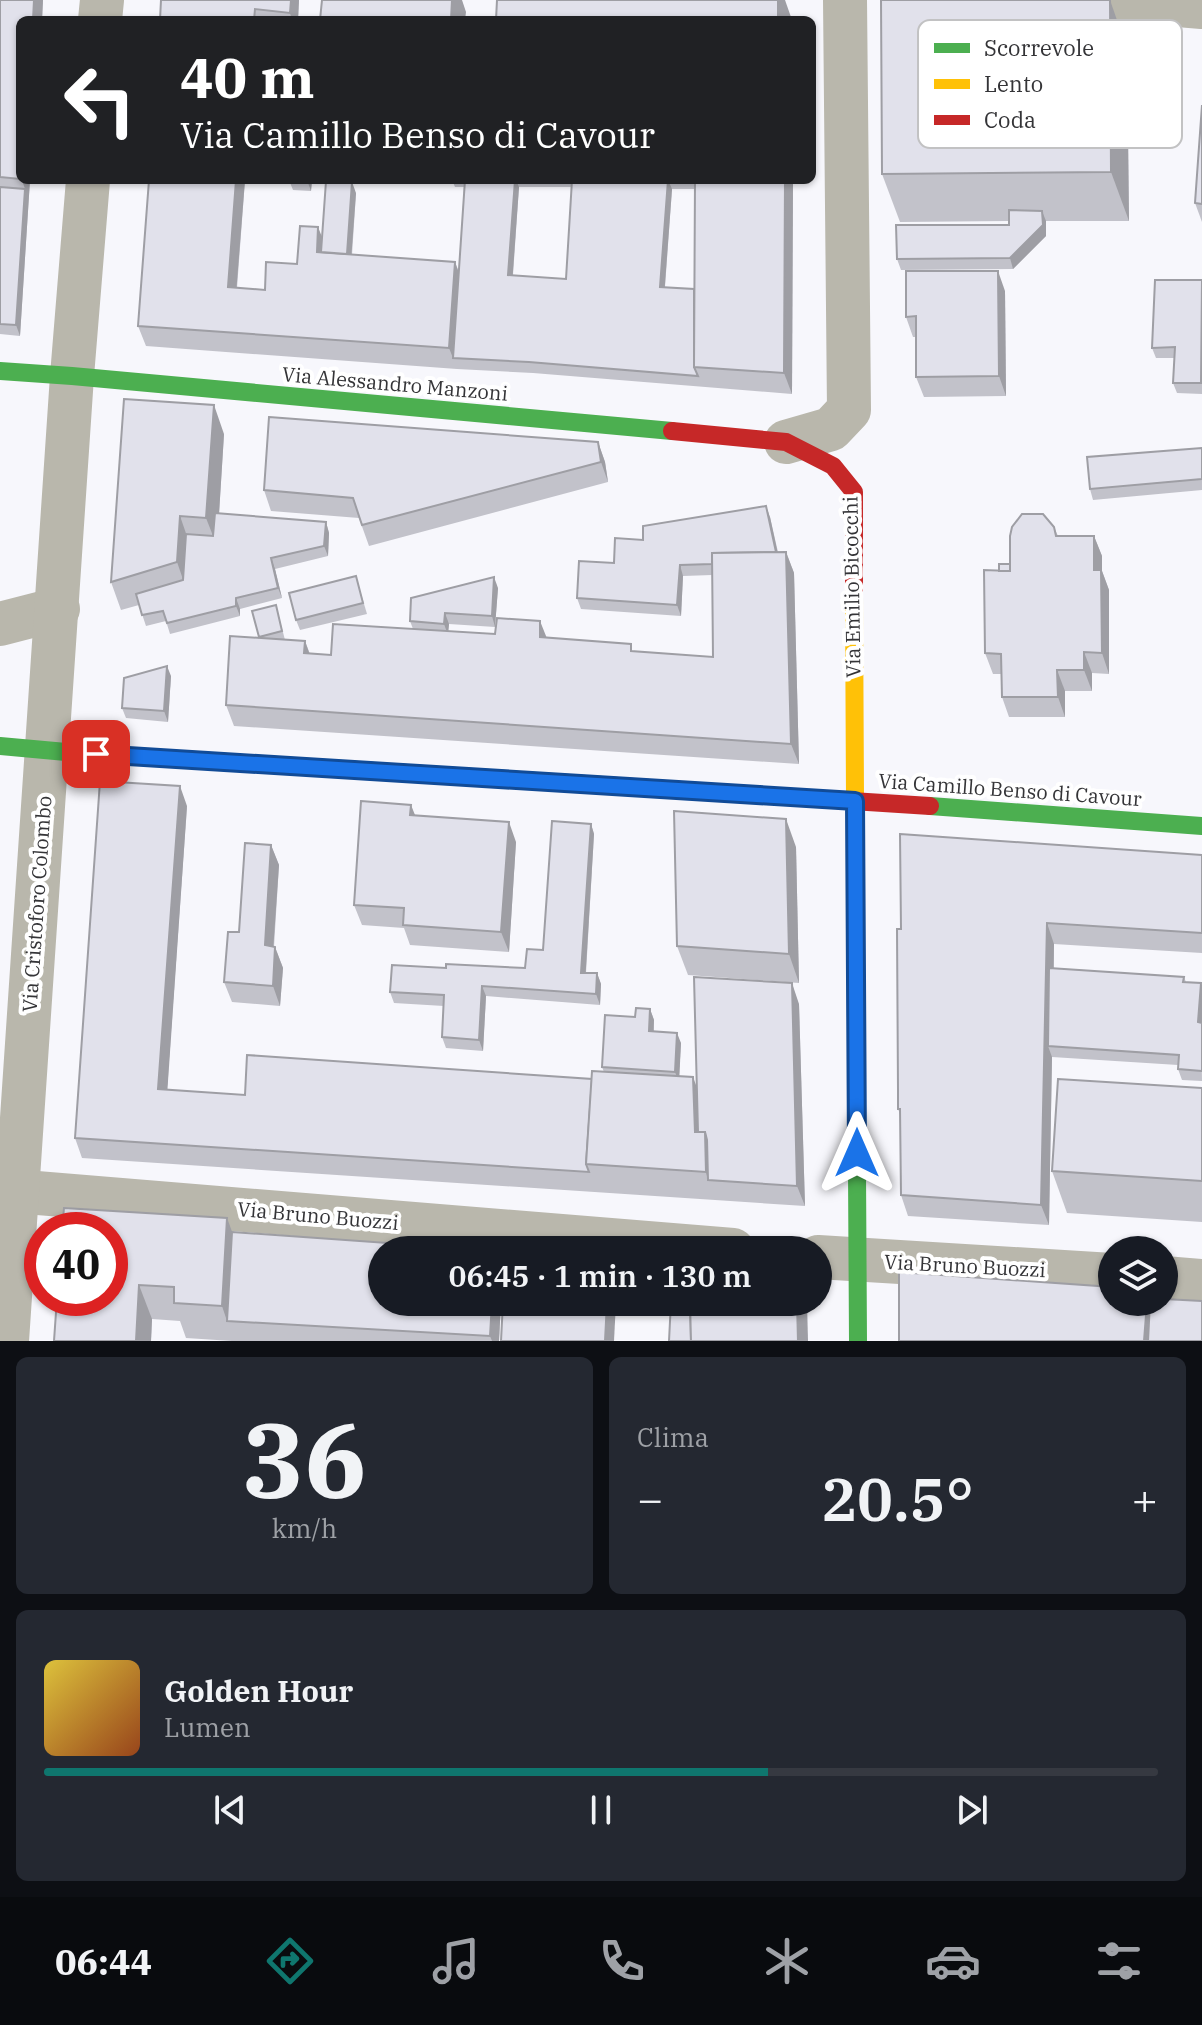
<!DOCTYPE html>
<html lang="it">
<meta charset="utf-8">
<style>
:root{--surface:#171b24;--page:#242831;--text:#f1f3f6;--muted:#9ea1a6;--line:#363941;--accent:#0f766e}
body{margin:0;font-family:"IBM Plex Serif",serif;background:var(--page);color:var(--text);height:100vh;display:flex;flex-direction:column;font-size:30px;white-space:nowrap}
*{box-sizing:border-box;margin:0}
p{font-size:26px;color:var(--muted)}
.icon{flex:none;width:44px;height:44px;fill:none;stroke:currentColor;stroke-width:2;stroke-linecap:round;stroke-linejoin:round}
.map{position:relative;height:1341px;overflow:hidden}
.panel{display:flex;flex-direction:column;gap:16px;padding:16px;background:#0d0f14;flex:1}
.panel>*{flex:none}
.banner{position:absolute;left:16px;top:16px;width:800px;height:168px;border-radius:12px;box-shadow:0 2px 6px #0004;background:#202124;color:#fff;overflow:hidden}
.buttons{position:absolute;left:1098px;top:1236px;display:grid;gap:16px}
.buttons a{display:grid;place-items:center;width:80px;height:80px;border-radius:50%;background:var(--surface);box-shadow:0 2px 6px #0004;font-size:40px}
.speed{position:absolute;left:24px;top:1212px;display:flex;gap:16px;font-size:40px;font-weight:700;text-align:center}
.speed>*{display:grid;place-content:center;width:104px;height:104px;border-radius:50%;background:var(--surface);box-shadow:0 2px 6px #0004;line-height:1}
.speed .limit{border:12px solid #d22;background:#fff;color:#111}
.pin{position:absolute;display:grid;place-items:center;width:68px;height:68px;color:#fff;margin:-34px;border-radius:16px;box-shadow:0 4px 12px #0006}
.me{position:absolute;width:88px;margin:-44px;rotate:0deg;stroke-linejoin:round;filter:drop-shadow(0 0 6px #0008)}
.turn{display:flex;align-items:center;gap:28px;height:168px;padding:0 32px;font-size:36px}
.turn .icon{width:104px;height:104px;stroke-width:2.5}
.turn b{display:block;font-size:56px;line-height:68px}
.big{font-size:60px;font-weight:600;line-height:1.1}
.panel .widget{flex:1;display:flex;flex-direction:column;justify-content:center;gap:12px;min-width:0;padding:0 28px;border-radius:12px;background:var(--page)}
.panel .dial{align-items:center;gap:0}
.dial b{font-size:104px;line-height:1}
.song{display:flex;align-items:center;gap:24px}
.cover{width:96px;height:96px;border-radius:12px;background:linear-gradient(135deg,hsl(50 70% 55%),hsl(20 70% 35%))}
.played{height:8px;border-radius:4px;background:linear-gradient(90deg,var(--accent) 65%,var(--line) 65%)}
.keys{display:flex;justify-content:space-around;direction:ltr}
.heat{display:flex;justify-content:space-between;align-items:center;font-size:44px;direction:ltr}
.panel .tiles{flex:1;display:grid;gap:16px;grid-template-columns:1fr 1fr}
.widget:last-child{grid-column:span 2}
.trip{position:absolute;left:368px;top:1236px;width:464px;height:80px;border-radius:40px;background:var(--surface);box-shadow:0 2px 6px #0004;font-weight:600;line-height:80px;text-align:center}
.dock{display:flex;height:128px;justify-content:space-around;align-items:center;background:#090b0e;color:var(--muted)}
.dock .icon{width:56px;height:56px}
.dock .selected{color:var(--accent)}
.dock b{font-size:36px;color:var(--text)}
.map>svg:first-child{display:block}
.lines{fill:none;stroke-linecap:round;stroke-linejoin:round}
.street{stroke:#b9b7ac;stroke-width:44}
.fast{stroke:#4caf50;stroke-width:18}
.slow{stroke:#ffc107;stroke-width:18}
.jam{stroke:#c62828;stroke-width:18}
.wall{fill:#c2c2ca;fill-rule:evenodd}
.shaded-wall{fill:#9e9ea4}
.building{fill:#e1e1eb;stroke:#9e9ea4;stroke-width:2}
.route-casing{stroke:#114b97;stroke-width:20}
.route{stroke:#1a73e8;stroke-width:14}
.labels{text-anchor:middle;stroke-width:8;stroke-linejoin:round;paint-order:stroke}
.street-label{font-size:20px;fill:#343437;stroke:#fff}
.key{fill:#fff;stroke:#c2c2c3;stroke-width:2}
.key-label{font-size:22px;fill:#343437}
</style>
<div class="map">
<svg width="1202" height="1341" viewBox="0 0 1202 1341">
<rect width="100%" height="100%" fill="#f7f7fc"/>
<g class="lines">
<g class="street">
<path d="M1119,0L1202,7"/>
<path d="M100,20L102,0"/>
<path d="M786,442L831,429L849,410L845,0"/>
<path d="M0,624L58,609"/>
<path d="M0,1190L733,1250"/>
<path d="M818,1257L1112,1275"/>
<path d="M1164,1278L1202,1281"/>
<path d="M7,1341L72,376L88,180"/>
</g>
<g class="fast">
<path d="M0,371L72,376L672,431"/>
<path d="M0,746L66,752L602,785"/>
<path d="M930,806L1202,826"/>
<path d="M856,999L858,1341"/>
</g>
<path class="slow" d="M854,596L856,999"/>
<g class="jam">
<path d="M672,431L786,442L833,466L854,492V596"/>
<path d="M602,785L930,806"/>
</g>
</g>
<g class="wall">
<path d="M0,0H43L42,20H20V180H30L20,336L0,334Z"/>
<path d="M161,0H299L298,20H160Z"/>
<path d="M1127,49L1129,221H1046V236L1013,269L901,270L897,259L1009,225V221L900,222L882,174Z"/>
<path d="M1202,105V222L1195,203Z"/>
<path d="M149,180H245L237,288L265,290L297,264L322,237L356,193L352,255L455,262L459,272L464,187H455L452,180H793L792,394L533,373L457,369L146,346L138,326ZM519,187H572L566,279L513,275ZM672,189H695L694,289L665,287Z"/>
<path d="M289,180H312L311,191L293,190Z"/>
<path d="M1202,280V394L1177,393L1173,383L1174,358H1156L1152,348Z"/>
<path d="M1005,291L1006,396L924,397L916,377V337H913L906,317Z"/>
<path d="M224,434L219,514L326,522L329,533L328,556L275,569L282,598L240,609V616L170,634L166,621L146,626L139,605L121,610L111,582Z"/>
<path d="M598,442L605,462L608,482L369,546L359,518L271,511L264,490Z"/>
<path d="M1202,448V490L1093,500L1090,489Z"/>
<path d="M770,517L778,552H786L794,573L799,764L234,726L226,705L259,638L252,611L276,605L285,640L305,641L310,654L331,655L413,629L410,621L498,588L495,627L449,624L448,631L546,638L634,651L713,657L712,575L683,576L681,616L581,609L577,598L614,563L643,540Z"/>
<path d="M1054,527L1058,536H1094L1102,556V571L1109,590V674L1092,673V691H1065V717H1009L1002,697L1001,674H993L985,653L999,571L1010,564Z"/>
<path d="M359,587L367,614L300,630L296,620Z"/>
<path d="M171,676L168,722L126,718L122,708Z"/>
<path d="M187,806L167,1090L245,1095L592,1079L604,1072L602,1067L635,1017L650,1009L654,1020V1031L681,1043L679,1076L697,1087L799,1004L805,1206L82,1158L75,1138Z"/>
<path d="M415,816L516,842L509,952L410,945L404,928L362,925L354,905Z"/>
<path d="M591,824L594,834L586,973H597L601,984L600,1005L486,996L483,1051L446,1048L442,1037L444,1006L394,1003L390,992L446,968H525L543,950Z"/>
<path d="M271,845L279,865L274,947H275L283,968L280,1006L232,1002L224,982L239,932Z"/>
<path d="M796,847L799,983L688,975L677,946Z"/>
<path d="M1202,855V953L1054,944V968L1184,977L1186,982L1201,983L1202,1081L1182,1080L1178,1069V1065L1052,1057L1049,1225L908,1216L901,1195L900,1114L898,1109L897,929Z"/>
<path d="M1202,1088V1222L1067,1213L1052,1171Z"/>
<path d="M232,1232L501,1302L499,1341H232L186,1338L180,1321L152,1319L151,1341H54L57,1298Z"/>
</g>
<g class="shaded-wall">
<path d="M34,0H43L42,20H33Z"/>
<path d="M291,0H299L298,20H292L290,13Z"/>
<path d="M452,0H462L466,12L465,20H451Z"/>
<path d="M778,0H785L792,20H778Z"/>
<path d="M1110,0L1127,49L1129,221L1111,172Z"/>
<path d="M22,180H30L20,336L16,325L25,189Z"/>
<path d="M236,180H245L235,307L228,287Z"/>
<path d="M307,180H312L311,191Z"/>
<path d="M515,180H516L519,187L512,285L508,275Z"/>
<path d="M668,180L672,189L664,297L660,287Z"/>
<path d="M785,180H793L792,394L784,373Z"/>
<path d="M352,182L356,193L350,274L346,263Z"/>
<path d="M1042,211L1046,221V236L1013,269L1010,258Z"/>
<path d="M318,227L326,247L325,262L317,252Z"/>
<path d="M455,262L462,282L453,358L449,348Z"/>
<path d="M998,271L1005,291L1006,396L999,376Z"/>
<path d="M214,405L224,434L217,546L206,518Z"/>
<path d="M598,442L605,462L608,482L601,462Z"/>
<path d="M766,506L770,517L782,573L778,562Z"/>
<path d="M180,516L190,545L187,591L177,562Z"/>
<path d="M326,522L329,533L328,556L324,546Z"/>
<path d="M1094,536L1102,556V571L1109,590V674L1102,653L1094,570Z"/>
<path d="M786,552L794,573L799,764L791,744Z"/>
<path d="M271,558L275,569L282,598L278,588Z"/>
<path d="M680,565L683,576L681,616L677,605Z"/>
<path d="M494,577L498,588L495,627L492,616Z"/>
<path d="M236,598L240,609V616L236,606Z"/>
<path d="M445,613L449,624L448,635L444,624Z"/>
<path d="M540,621L548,641L540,637Z"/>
<path d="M305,641L312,661L304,653Z"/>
<path d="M1084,652L1092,673V691L1084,670Z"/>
<path d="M167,666L171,676L168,722L164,711Z"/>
<path d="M1057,670L1065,691V717L1058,697Z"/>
<path d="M180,786L187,806L166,1110L158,1089Z"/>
<path d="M411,805L419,825L410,815Z"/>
<path d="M786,819L796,847L799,983L789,954Z"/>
<path d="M509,822L516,842L509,952L501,932Z"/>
<path d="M591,824L594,834L585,984L581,973Z"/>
<path d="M271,845L279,865L272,966L265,945Z"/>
<path d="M1047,923L1054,944L1052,1046H1048L1052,1057L1049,1225L1041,1205Z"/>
<path d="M275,947L283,968L280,1006L273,986Z"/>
<path d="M597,973L601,984L600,1005L596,994Z"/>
<path d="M792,983L799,1004L805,1206L797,1186Z"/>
<path d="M1201,983L1202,985V1033L1198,1022Z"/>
<path d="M482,986L486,996L483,1051L479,1040Z"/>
<path d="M650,1009L654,1020L653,1041L649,1031Z"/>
<path d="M677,1033L681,1043L679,1083L675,1072Z"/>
<path d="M693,1077L704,1106L715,1161L708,1180L695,1132Z"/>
<path d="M227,1218L240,1253L227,1321L222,1306Z"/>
<path d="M139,1285L152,1319L151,1341H136Z"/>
<path d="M492,1302H501L499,1341H492L490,1336Z"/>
<path d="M607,1302H616L614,1341H605Z"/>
<path d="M797,1302H807L808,1341H798Z"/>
<path d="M1147,1302H1152L1156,1341H1144Z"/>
</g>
<g class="building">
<path d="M0,0H34L33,20H20V179L0,177Z"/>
<path d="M161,0H291L290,13L255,9L254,20H160Z"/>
<path d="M322,0H452L451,20H320Z"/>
<path d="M497,0H778V20H496Z"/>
<path d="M881,0H1110L1111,172L882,174Z"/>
<path d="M1202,105V204L1195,203Z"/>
<path d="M149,180H236L228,287L265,290L266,262L297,264L300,226L318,227L317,252L455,262L449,348L138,326Z"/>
<path d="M465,180H515L508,275L566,279L572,180H668L660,287L694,289V367L698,376L529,362L453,358Z"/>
<path d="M695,180H785L784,373L694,367Z"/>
<path d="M326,181L352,182L347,254L321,252Z"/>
<path d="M0,187L25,189L16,325L0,324Z"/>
<path d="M1009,210L1042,211L1043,225L1010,258L897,259L896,225H1009Z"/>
<path d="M906,271H998L999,376L916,377V316L906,317Z"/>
<path d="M1155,280H1202L1201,383H1173L1175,347L1152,348Z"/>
<path d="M124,399L214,405L206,518L180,516L177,562L111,582Z"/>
<path d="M269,417L598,442L601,462L362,525L353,498L264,490Z"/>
<path d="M1202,448V479L1090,489L1087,457Z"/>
<path d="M766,506L776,552L712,553V564L680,565L677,605L577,598L579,561L614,563L615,538L643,540V526Z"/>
<path d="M215,513L326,522L324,546L271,558L278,588L236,598V606L167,623L163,611L142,615L136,594L183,580L186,534L213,536Z"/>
<path d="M1022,514H1043L1054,527L1056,536H1094V570H1101L1102,653L1084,652V670H1057L1058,697H1002L1001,654L985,653L984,570L1010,571V536L1012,527Z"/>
<path d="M786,552L791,744L226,705L230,636L305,641L304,653L331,655L333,624L495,634L497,618L540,621V637L631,644V651L713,657L712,553Z"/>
<rect x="999" y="564" width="11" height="7"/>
<path d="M356,576L363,603L296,620L289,593Z"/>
<path d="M494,577L492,616L445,613L444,624L410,621L411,598Z"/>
<path d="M276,605L282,631L259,637L252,611Z"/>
<path d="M167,666L164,711L122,708L124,678Z"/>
<path d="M100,781L180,786L158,1089L245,1095L247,1055L592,1079L586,1164L589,1172L75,1138Z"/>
<path d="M361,801L411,805L410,815L509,822L501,932L403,925L404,908L354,905Z"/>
<path d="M674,811L786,819L789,954L677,946Z"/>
<path d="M552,821L591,824L581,973H597L596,994L482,986L479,1040L442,1037L444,995L390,992L392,965L446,968V964L525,968L527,949L543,950Z"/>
<path d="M900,834L1202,855V933L1047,923L1041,1205L901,1195L900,1109H898V1090L897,929H901Z"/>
<path d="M245,843L271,845L265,945L275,947L273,986L224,982L228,932H239Z"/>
<path d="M1049,968L1184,977L1183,982L1201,983L1198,1022L1202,1023V1071L1178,1069L1179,1055L1048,1046Z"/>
<path d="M694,977L792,983L797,1186L708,1180L707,1140L705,1132H698Z"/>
<path d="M636,1008L650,1009L649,1031L677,1033L675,1072L602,1067L605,1015L635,1017Z"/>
<path d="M592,1071L693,1077L695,1132H705L706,1172L586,1164Z"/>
<path d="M1058,1079L1202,1088V1181L1052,1171Z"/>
<path d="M64,1208L227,1218L222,1306L174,1303V1287L139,1285L136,1341H54L57,1298H110V1230H62Z"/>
<path d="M232,1232L486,1250H382V1302H492L490,1336L227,1321Z"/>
<path d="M899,1272L1112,1287V1302H1147L1144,1341H899Z"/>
<path d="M1164,1299L1202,1301V1341H1148L1150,1302H1164Z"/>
<path d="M503,1302H607L605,1341H501Z"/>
<path d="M671,1302H690L691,1341H669Z"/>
<path d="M690,1302H797L798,1341H691Z"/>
</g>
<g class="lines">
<g class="route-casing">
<path id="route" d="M96,754L855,801L857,1153"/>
</g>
<use href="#route" class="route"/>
</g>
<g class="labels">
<g class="street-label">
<text transform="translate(395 384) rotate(5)" y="7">Via Alessandro Manzoni</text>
<text transform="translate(852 587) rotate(-91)" y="7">Via Emilio Bicocchi</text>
<text transform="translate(1010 790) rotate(4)" y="7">Via Camillo Benso di Cavour</text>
<text transform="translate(37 904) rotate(-86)" y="7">Via Cristoforo Colombo</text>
<text transform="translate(318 1216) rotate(5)" y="7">Via Bruno Buozzi</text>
<text transform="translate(965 1266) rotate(3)" y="7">Via Bruno Buozzi</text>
</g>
</g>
<rect x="918" y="20" width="264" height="128" rx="12" class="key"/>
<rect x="934" y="43" width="36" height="10" fill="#4caf50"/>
<rect x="934" y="79" width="36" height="10" fill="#ffc107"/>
<rect x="934" y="115" width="36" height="10" fill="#c62828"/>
<g class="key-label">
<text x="984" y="56">Scorrevole</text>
<text x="984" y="92">Lento</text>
<text x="984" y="128">Coda</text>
</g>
</svg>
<div class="buttons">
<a><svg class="icon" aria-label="layers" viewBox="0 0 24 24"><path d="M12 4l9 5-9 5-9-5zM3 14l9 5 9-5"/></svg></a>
</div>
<div class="speed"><div class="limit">40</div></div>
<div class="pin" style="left:96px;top:754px;background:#d93025"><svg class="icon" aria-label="arrive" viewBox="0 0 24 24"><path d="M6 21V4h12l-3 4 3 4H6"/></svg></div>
<svg class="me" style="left:857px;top:1153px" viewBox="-20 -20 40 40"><path d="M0-17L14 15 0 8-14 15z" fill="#1a73e8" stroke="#fff" stroke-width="4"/></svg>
<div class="trip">06:45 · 1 min · 130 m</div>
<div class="banner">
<div class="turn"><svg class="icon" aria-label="left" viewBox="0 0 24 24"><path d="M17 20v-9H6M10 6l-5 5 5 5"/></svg><div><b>40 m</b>Via Camillo Benso di Cavour</div></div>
</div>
</div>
<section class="panel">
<div class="tiles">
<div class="widget dial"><b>36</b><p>km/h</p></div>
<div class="widget"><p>Clima</p>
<div class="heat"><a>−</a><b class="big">20.5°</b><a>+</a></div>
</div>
<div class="widget">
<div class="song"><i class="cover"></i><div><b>Golden Hour</b><p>Lumen</p></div></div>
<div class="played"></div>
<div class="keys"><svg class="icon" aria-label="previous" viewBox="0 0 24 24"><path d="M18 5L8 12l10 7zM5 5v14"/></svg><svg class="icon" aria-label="pause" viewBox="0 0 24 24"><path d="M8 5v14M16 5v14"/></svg><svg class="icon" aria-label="next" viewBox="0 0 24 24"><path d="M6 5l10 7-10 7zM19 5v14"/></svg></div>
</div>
</div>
</section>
<nav class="dock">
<b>06:44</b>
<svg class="icon selected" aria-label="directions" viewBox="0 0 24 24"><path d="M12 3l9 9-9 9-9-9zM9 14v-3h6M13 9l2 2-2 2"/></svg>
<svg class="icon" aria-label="music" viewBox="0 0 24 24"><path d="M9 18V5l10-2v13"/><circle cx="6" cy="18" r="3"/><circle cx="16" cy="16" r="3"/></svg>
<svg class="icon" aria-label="phone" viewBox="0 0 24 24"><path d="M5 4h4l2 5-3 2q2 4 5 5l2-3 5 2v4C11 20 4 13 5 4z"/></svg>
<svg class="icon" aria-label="climate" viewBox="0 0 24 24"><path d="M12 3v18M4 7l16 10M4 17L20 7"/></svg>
<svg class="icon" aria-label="car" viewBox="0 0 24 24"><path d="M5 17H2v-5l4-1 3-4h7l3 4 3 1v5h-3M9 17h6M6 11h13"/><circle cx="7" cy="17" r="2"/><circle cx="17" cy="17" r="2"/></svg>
<svg class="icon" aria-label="filters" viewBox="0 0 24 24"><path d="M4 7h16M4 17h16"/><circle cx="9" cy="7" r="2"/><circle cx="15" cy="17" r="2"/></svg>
</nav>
